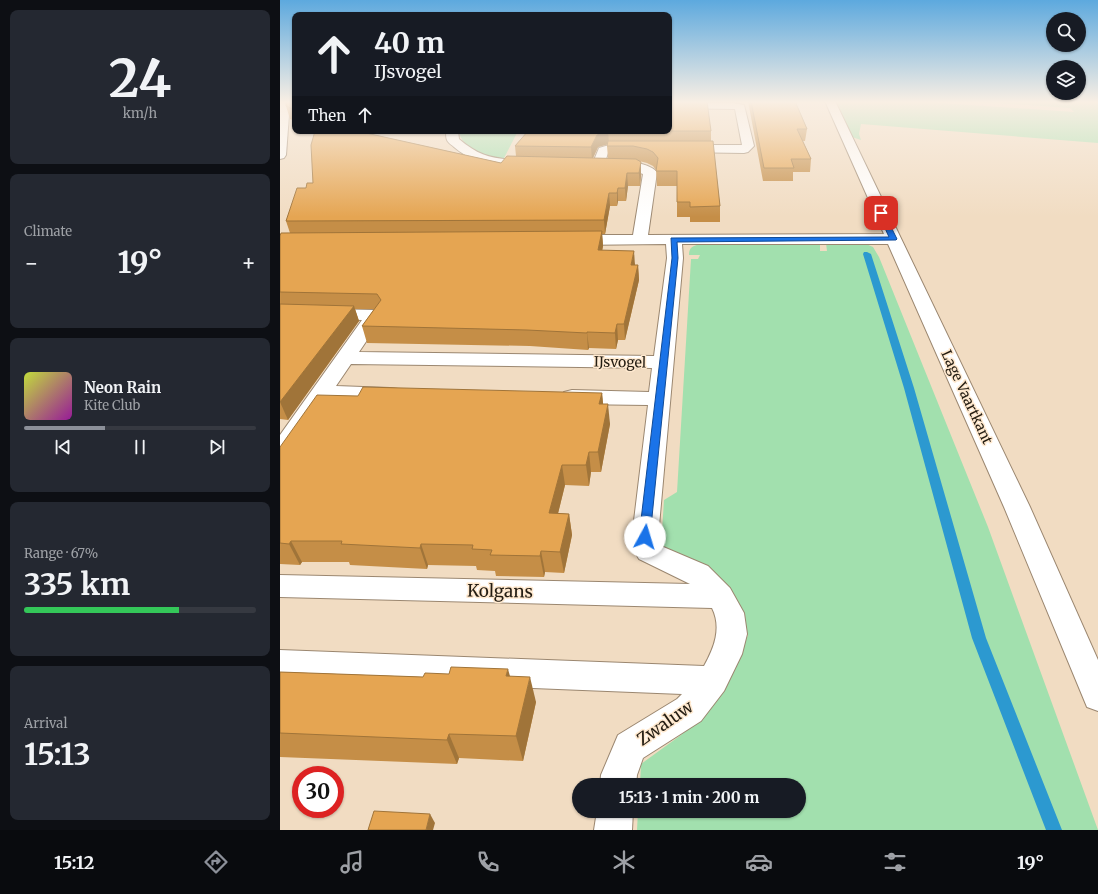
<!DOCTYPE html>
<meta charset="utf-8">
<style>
:root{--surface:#171b24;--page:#242831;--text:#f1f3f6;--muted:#9ea1a6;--line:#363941;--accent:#8c9099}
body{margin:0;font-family:Merriweather,serif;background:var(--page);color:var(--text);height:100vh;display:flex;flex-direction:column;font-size:15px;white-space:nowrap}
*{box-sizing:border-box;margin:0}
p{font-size:13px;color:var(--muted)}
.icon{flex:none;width:22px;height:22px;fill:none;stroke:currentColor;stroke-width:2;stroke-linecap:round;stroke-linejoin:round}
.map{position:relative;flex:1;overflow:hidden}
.drawer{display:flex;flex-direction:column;gap:10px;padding:10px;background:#0d0f14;width:280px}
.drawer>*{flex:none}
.top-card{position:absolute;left:12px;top:12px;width:380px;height:122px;border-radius:8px;box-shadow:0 1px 3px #0004;background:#171b24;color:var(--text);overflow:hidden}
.buttons{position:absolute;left:766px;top:12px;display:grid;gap:8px}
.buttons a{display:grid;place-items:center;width:40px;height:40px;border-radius:50%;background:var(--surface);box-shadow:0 1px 3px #0004;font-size:20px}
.speed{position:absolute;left:12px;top:766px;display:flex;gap:8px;font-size:20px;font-weight:700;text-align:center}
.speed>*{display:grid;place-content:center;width:52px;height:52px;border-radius:50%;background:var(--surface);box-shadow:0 1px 3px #0004;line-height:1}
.speed .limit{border:6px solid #d22;background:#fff;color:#111}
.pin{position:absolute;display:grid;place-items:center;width:34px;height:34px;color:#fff;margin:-17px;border-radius:8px;box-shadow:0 2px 6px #0006}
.me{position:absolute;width:44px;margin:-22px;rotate:6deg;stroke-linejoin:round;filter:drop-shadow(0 0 3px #0008)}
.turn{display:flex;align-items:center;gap:14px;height:84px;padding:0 16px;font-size:18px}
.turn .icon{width:52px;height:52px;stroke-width:2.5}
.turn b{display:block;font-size:28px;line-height:34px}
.then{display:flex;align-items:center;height:38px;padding:0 16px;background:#0003;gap:8px;font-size:15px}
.big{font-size:30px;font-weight:700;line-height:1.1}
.drawer .tile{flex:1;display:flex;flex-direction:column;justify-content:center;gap:6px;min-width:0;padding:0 14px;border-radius:8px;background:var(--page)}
.drawer .dial{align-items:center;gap:0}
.dial b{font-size:52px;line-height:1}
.song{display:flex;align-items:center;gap:12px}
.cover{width:48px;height:48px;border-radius:6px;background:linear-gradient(135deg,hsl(70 70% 55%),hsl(300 70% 35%))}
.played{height:4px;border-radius:2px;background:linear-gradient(90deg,var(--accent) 35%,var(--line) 35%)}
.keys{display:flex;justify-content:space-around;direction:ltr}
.heat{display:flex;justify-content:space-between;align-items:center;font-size:22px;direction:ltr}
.charge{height:6px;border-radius:3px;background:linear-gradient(90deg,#34c759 67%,var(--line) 0)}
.trip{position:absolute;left:292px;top:778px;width:234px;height:40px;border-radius:20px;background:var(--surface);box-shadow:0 1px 3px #0004;font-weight:700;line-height:40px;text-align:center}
.tabs{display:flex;height:64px;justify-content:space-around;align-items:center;background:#090b0e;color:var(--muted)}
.tabs .icon{width:28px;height:28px}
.tabs .active{color:var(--accent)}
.tabs b{font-size:18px;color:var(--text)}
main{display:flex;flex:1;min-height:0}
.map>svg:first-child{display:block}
.green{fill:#a2e0ae}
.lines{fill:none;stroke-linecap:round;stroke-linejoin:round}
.stream{fill:#2c99d0;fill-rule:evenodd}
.minor-casing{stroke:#9b8770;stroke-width:2}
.minor{fill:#fff;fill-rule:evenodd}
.wall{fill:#c58e47;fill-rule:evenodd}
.shaded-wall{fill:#a07439}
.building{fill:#e5a552;stroke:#a07439}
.route{fill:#1a73e8;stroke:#114b97}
.labels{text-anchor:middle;stroke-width:3;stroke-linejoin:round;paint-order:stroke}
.street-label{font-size:14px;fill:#231c12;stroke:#ffe9cf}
.near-street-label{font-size:17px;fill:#231c12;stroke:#ffe9cf}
</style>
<main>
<section class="drawer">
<div class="tile dial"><b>24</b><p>km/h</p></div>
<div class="tile"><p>Climate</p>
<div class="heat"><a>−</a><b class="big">19°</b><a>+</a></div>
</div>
<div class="tile">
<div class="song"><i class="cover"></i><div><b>Neon Rain</b><p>Kite Club</p></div></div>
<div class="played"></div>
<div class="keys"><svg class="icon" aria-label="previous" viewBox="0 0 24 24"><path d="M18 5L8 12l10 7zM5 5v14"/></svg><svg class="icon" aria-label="pause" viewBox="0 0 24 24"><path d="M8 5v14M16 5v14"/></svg><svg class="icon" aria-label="next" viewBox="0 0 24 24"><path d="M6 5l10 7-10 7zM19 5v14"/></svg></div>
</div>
<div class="tile"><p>Range · 67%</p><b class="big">335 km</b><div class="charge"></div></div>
<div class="tile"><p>Arrival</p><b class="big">15:13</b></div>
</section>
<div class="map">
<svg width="818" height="830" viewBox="0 0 818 830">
<rect width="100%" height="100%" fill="#f1dcc2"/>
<g class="green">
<path d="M557,101H630L794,112L790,108L686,101H818V143L581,124L579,134L581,140L572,137L567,131Z"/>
<path d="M179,131H238L223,160C207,157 181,149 179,131Z"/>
<path d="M540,243V251H547L546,243H584L593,247L599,257L708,527L818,830H357L358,811H519V785H360L361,764L401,735L434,700L456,666L468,635L458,604L381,547L384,500L397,492L411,259H418L420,255H409C409,247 413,246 420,244Z"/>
</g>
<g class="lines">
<path class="stream" d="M584,252H587L591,254L634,388L706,638L782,830H766L692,638L624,388L583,254Z"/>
<g class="minor-casing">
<g id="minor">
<path d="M0,101H10L6,155L4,158L0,159Z"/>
<path d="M545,101H555L750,507L818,660V711L807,707L724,507L608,244H402L403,258L378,537L381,546L428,566L450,588L464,613L467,634L462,654L444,691L421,721L363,758L357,775L356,785H320L321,775L338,735L397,699L402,694L0,678V650L424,666C434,648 442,628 432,608L0,597V575L410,584L359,559L355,552L352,537L368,405L292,404L284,402L281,397L284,392L292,390L369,392L372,368L71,364L56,386L110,388L118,389L121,394L118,399L110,400L48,399L12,451L0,454V435L82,320L48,319L42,318L39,314L42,310L48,309L95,310L101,311L104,315L79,352L374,356L387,258L386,244L293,245L288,243L285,240L288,237L293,235H353L363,174L351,170L327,168L326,165L327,162C339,159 369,162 377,172L368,235L604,234Z"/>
<path d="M389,102L453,103L464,105L474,146L468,152L464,153L399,152L397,149L399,146L403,145H462L455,109L389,108Z"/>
<path d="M166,131H178L179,139C198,155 209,158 234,160C242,160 249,159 257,161L258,164L257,167C232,173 193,164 174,147C172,145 168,143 167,140C166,138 166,134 166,131Z"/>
<path d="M329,145H357L361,146L363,149L361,152L357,153H328L323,168H313L312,165L319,148Z"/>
<path d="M317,811H353L352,830H314Z"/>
</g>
</g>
<use href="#minor" class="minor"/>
</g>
<g class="wall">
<path d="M15,101V121L10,119L6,106Z"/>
<path d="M468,101H515L527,129L525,141H523L531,159L530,172H513V181H483Z"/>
<path d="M35,131H77L221,163L236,156L235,146L248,131H431V141L440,206V222H410V217H397V186H377L376,170L373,166L367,163L359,161L361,162V175L360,186H348L346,201H338L337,206H330L325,234H322L323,246L322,250L355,265H358L359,280L345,340H338L336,349L309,348L308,350L250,346L87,343L82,326L94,309H75L79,321L8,420L0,419V236L10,233L6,221L26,188L33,183ZM327,144V146L328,158H313L318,147Z"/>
<path d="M322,393L323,404L330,424L321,472H311L309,486L285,485L278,513L289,514L292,535L284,573L265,572L264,577L216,576L215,571L197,570L196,566L148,565L147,569L70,565L69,562H22L20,565L0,564V447L78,396Z"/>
<path d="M0,672L143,677L169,674L230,676L256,702L243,761L179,758L177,764L0,757Z"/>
</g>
<g class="shaded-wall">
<path d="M328,131L329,144L318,147L312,160L311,147L317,135Z"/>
<path d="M361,162V175L360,186L359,173Z"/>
<path d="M347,173L348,186L346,201L345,188Z"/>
<path d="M338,188V201L337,206V193Z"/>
<path d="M329,193L330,206L325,234L324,220Z"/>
<path d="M322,231L323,246L320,265L318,250Z"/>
<path d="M354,251L355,265H351Z"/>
<path d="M358,265L359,280L345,340L344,324Z"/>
<path d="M74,306L79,321L8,420L0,402Z"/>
<path d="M337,324L338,340L336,349L335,333Z"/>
<path d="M307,332L309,348L308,350L307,333Z"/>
<path d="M322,393L324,413L319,404Z"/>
<path d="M328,404L330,424L321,472L318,452Z"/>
<path d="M309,452L311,472L309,486L306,465Z"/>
<path d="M282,465L285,485L273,534L269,513Z"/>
<path d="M289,514L292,535L284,573L280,552Z"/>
<path d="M11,541L22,562L20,565L9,544Z"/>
<path d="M141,544L148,565L147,569L140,548Z"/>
<path d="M261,551L265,572L264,577L260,556Z"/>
<path d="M228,669L235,694L226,676Z"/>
<path d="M250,677L256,702L243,761L236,736Z"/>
<path d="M169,734L179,758L177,764L167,740Z"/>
<path d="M150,814L155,823L153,830H146Z"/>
</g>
<g class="building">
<path d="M6,101H15V110L6,106Z"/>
<path d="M389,101H427L431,131H328L317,135L311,147L235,146L248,131H389Z"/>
<path d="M471,101H515L527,129H517L531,159H511L514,168H484Z"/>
<path d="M35,131H77L221,163L227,156L356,159L361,162L359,173H347L345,188H338L337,193H329L324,220L6,221L17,188H26L27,183H33L31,145Z"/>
<path d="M328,141H433L440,206L410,207V202H397V171H376L378,158L373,152L367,149L353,146H327Z"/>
<path d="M322,231L318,250L354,251L351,265H358L344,324H337L335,333L307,332V333L247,330L82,326L101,300L97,294L0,292V236L1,233Z"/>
<path d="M0,304L74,306L0,402Z"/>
<path d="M83,387L322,393L319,404H328L318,452H309L306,465H282L269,513L289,514L280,552L261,551L260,556L210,555L212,550L192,549L193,545L141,544L140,548L61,544L62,541H11L9,544L0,543V447L37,395L78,396Z"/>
<path d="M171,667L228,669L226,676L250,677L236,736L169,734L167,740L0,733V672L143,677L145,673L169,674Z"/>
<path d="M94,811L150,814L146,830H88Z"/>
</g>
<linearGradient id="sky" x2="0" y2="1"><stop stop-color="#5da9de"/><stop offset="0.47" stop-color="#f9efe4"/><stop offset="1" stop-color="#f9efe4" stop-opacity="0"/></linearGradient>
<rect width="818" height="217" fill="url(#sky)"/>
<path class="route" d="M601,211L604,213L617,239L616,240L397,242L398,258L370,537L369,540L365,541L361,540L359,537L392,258L391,238L609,237L598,213Z"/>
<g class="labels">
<g class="street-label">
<text transform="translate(340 362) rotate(1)" y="5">IJsvogel</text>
<text transform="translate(687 397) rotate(65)" y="5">Lage Vaartkant</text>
</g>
<g class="near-street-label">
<text transform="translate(220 591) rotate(1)" y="6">Kolgans</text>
<text transform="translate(385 723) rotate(-35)" y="6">Zwaluw</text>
</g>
</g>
</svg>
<div class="buttons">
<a><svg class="icon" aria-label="search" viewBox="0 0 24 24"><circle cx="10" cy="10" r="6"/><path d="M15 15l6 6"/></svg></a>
<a><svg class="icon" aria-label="layers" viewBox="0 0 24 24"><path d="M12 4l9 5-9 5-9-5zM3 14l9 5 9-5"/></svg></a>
</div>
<div class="speed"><div class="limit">30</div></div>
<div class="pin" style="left:601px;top:213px;background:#d93025"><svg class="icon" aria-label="arrive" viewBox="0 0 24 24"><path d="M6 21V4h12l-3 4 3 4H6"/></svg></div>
<svg class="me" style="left:365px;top:537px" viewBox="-20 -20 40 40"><circle r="19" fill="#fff"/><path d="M0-13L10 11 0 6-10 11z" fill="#1a73e8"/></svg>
<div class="trip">15:13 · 1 min · 200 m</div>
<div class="top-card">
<div class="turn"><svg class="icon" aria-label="ahead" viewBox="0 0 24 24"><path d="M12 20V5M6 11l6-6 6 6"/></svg><div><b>40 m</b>IJsvogel</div></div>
<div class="then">Then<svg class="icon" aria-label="ahead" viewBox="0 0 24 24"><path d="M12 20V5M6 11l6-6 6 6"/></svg></div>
</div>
</div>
</main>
<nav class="tabs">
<b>15:12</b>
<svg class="icon active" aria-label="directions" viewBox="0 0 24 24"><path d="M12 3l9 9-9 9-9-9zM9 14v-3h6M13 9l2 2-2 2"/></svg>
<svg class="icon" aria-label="music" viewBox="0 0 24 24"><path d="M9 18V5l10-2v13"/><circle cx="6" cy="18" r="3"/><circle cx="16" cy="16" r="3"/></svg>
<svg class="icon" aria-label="phone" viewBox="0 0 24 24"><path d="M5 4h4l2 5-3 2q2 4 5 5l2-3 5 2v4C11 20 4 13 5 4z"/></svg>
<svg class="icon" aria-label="climate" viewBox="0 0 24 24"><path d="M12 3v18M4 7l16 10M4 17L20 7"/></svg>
<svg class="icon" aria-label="car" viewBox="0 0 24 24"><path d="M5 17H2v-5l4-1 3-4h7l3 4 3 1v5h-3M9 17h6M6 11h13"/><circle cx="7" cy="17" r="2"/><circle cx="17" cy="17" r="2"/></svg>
<svg class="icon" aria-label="filters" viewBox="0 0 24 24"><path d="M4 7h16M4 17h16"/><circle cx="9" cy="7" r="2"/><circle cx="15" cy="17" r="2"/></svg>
<b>19°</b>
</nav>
